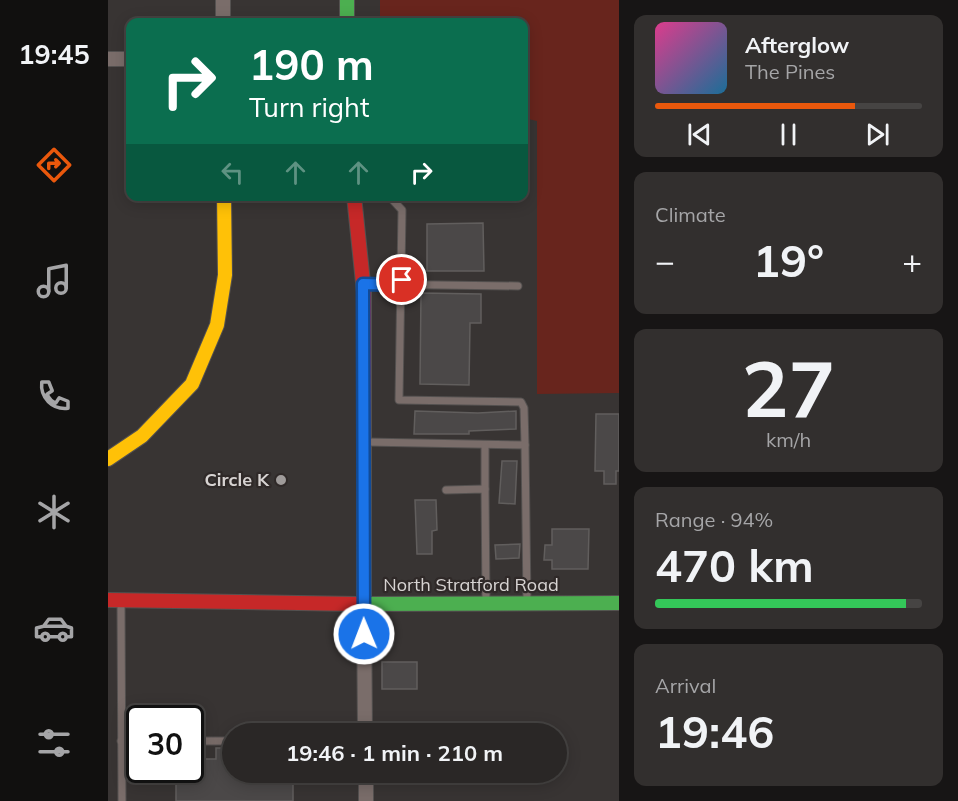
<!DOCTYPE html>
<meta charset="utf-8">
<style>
:root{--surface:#2a2726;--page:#322f2e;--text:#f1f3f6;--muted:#a5a5a7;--line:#464443;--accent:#ea580c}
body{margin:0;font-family:Mulish,sans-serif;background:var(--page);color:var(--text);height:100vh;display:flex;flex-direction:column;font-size:22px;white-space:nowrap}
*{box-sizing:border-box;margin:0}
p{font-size:20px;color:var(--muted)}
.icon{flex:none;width:33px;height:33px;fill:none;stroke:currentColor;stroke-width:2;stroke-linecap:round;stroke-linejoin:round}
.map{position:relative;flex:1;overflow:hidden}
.panel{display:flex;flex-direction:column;gap:15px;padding:15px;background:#171515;width:339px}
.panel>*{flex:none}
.guide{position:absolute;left:18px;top:18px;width:402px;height:183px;border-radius:12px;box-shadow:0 3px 15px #0003,0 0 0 2px var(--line);background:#0b6e4f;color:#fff;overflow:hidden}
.speed{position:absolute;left:18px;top:705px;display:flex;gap:12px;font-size:30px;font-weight:700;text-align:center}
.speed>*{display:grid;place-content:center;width:78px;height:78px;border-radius:50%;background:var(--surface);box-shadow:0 3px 15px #0003,0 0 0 2px var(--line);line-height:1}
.speed .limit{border:3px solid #111;border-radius:9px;background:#fff;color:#111}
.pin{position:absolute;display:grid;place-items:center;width:51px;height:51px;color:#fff;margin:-26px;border:3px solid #fff;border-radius:50%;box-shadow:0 2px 6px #0007}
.me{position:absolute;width:66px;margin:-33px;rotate:359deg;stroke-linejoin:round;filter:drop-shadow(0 0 4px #0008)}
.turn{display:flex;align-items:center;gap:21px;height:126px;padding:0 24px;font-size:27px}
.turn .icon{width:78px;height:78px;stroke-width:2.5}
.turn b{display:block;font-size:42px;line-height:51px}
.lanes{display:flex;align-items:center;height:57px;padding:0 24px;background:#0003;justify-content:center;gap:30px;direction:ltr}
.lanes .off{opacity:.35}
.big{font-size:45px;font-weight:700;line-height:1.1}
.panel .widget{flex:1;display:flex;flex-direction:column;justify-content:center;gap:9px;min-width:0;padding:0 21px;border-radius:12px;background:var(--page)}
.panel .dial{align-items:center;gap:0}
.dial b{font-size:78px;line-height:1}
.song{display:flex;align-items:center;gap:18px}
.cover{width:72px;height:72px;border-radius:9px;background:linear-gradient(135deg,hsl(330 70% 55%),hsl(200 70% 35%))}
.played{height:6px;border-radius:3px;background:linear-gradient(90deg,var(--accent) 75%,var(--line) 75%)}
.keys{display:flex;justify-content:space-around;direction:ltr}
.heat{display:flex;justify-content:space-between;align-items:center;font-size:33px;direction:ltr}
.charge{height:9px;border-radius:4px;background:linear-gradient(90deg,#34c759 94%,var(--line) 0)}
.trip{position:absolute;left:114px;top:723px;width:345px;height:60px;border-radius:30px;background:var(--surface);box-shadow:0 3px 15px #0003,0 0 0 2px var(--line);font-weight:700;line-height:60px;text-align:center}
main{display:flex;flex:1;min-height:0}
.tabs{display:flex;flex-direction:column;width:108px;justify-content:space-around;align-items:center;background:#11100f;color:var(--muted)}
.tabs .icon{width:42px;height:42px}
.tabs .current{color:var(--accent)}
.tabs b{font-size:27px;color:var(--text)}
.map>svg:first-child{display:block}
.green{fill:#68251d}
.building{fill:#4b4848;stroke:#615e5d;stroke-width:1.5}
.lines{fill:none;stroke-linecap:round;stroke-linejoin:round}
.lane-casing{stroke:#545150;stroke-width:9}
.street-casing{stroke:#545150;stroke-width:16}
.fast-casing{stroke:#545150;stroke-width:16}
.slow-casing{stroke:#545150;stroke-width:16}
.jam-casing{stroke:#545150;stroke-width:16}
.lane{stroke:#7a6d6a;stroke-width:7}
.street{stroke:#7a6d6a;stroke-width:14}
.fast{stroke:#4caf50;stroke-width:14}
.slow{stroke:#ffc107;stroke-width:14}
.jam{stroke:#c62828;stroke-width:14}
.route-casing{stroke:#114b97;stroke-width:15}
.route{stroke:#1a73e8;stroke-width:10}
.poi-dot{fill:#9f9b9a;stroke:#2f2928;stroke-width:2}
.labels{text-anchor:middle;stroke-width:4.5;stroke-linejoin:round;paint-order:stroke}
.poi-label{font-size:18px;font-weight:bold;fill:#d7d3d2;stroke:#2f2928;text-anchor:end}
.street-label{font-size:18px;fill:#d7d3d2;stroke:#2f2928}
</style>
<main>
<nav class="tabs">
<b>19:45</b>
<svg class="icon current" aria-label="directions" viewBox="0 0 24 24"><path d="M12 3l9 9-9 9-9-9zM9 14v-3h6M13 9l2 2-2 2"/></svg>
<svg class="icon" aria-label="music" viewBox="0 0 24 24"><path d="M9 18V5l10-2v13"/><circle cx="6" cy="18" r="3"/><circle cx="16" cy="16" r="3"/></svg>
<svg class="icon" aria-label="phone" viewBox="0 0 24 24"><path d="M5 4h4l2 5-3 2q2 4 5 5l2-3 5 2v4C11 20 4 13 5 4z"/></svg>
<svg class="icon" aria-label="climate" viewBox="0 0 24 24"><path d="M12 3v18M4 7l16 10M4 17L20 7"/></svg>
<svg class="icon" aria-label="car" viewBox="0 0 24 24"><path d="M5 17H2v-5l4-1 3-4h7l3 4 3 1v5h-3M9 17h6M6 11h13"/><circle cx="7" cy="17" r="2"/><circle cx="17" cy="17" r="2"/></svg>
<svg class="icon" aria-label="filters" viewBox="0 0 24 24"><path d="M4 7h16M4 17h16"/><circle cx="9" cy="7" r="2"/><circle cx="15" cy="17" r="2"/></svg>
</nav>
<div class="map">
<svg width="511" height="801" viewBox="0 0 511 801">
<rect width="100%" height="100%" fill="#383433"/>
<path class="green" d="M272,0H511V393L429,394V121L416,118V22H272Z"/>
<g class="building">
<path d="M375,223L376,271H319V224Z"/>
<path d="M313,293L373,294V323H362L361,385L312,384Z"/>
<path d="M307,411L370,413L408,411V429L361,431V434H306Z"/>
<path d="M488,414H511V471H508V484H496V471H487Z"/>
<path d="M394,461H409L407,504L391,503Z"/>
<path d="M307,500H328L329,530L324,531V554H309Z"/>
<path d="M444,529H481L480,569H444V560H436L437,545H444Z"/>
<path d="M412,544L411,558L388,559L387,545Z"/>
<rect x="274" y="662" width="35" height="27"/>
<path d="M108,748H124V772H185V801H68V770H82V759H108Z"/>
</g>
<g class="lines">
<g class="lane-casing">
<g id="lane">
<path d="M258,284L410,286"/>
<path d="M258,442L417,445L416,408L413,402L291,400L294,210L281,196"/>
<path d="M417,445L419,602"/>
<path d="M377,489V445"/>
<path d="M338,490L377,489L378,601"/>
<path d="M13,603L14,801"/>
<path d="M13,741H32"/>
<path d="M82,741H124"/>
</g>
</g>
<g class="street-casing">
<g id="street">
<path d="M115,22V0"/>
<path d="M0,59H22"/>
<path d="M256,604L257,734"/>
<path d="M258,772V801"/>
</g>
</g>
<g class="fast-casing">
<g id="fast">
<path d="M239,0V22"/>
<path d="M256,516V604"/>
<path d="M250,604L511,603"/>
</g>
</g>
<g class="slow-casing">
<path id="slow" d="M0,459L34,436L84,384L109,325L117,275L116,196"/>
</g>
<g class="jam-casing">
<g id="jam">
<path d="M246,196L256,292V516"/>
<path d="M0,600L250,604"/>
</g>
</g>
<use href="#lane" class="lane"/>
<use href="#street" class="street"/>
<use href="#fast" class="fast"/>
<use href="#slow" class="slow"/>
<use href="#jam" class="jam"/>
</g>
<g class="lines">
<g class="route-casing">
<path id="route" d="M256,634L255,284L294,285V280"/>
</g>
<use href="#route" class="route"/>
</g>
<circle class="poi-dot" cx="173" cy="480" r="6"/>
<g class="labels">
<g class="poi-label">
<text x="161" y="486">Circle K</text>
</g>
<g class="street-label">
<text x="363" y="591">North Stratford Road</text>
</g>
</g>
</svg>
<div class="speed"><div class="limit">30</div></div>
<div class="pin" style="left:294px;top:280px;background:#d93025"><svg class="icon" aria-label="arrive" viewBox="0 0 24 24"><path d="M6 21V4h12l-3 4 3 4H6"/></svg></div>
<svg class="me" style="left:256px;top:634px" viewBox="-20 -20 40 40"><circle r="17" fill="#1a73e8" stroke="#fff" stroke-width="3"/><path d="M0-11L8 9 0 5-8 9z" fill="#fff"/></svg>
<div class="trip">19:46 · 1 min · 210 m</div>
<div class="guide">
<div class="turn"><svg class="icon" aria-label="right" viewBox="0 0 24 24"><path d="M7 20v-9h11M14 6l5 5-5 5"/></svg><div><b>190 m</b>Turn right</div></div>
<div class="lanes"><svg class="icon off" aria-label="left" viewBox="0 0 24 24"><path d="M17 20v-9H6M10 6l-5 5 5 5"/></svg><svg class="icon off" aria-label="ahead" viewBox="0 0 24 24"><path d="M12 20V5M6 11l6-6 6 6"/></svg><svg class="icon off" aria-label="ahead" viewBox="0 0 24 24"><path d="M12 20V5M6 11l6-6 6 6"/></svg><svg class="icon" aria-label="right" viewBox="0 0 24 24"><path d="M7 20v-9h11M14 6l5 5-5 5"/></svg></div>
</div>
</div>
<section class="panel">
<div class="widget">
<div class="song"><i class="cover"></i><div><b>Afterglow</b><p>The Pines</p></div></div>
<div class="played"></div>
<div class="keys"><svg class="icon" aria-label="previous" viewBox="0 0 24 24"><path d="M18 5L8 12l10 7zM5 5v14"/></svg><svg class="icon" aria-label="pause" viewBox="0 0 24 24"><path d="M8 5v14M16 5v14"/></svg><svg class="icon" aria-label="next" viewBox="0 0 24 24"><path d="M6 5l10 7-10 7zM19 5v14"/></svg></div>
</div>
<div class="widget"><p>Climate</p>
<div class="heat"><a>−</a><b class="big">19°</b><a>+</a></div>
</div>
<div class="widget dial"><b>27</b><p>km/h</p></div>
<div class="widget"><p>Range · 94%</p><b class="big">470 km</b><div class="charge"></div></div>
<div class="widget"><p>Arrival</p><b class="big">19:46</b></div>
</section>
</main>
